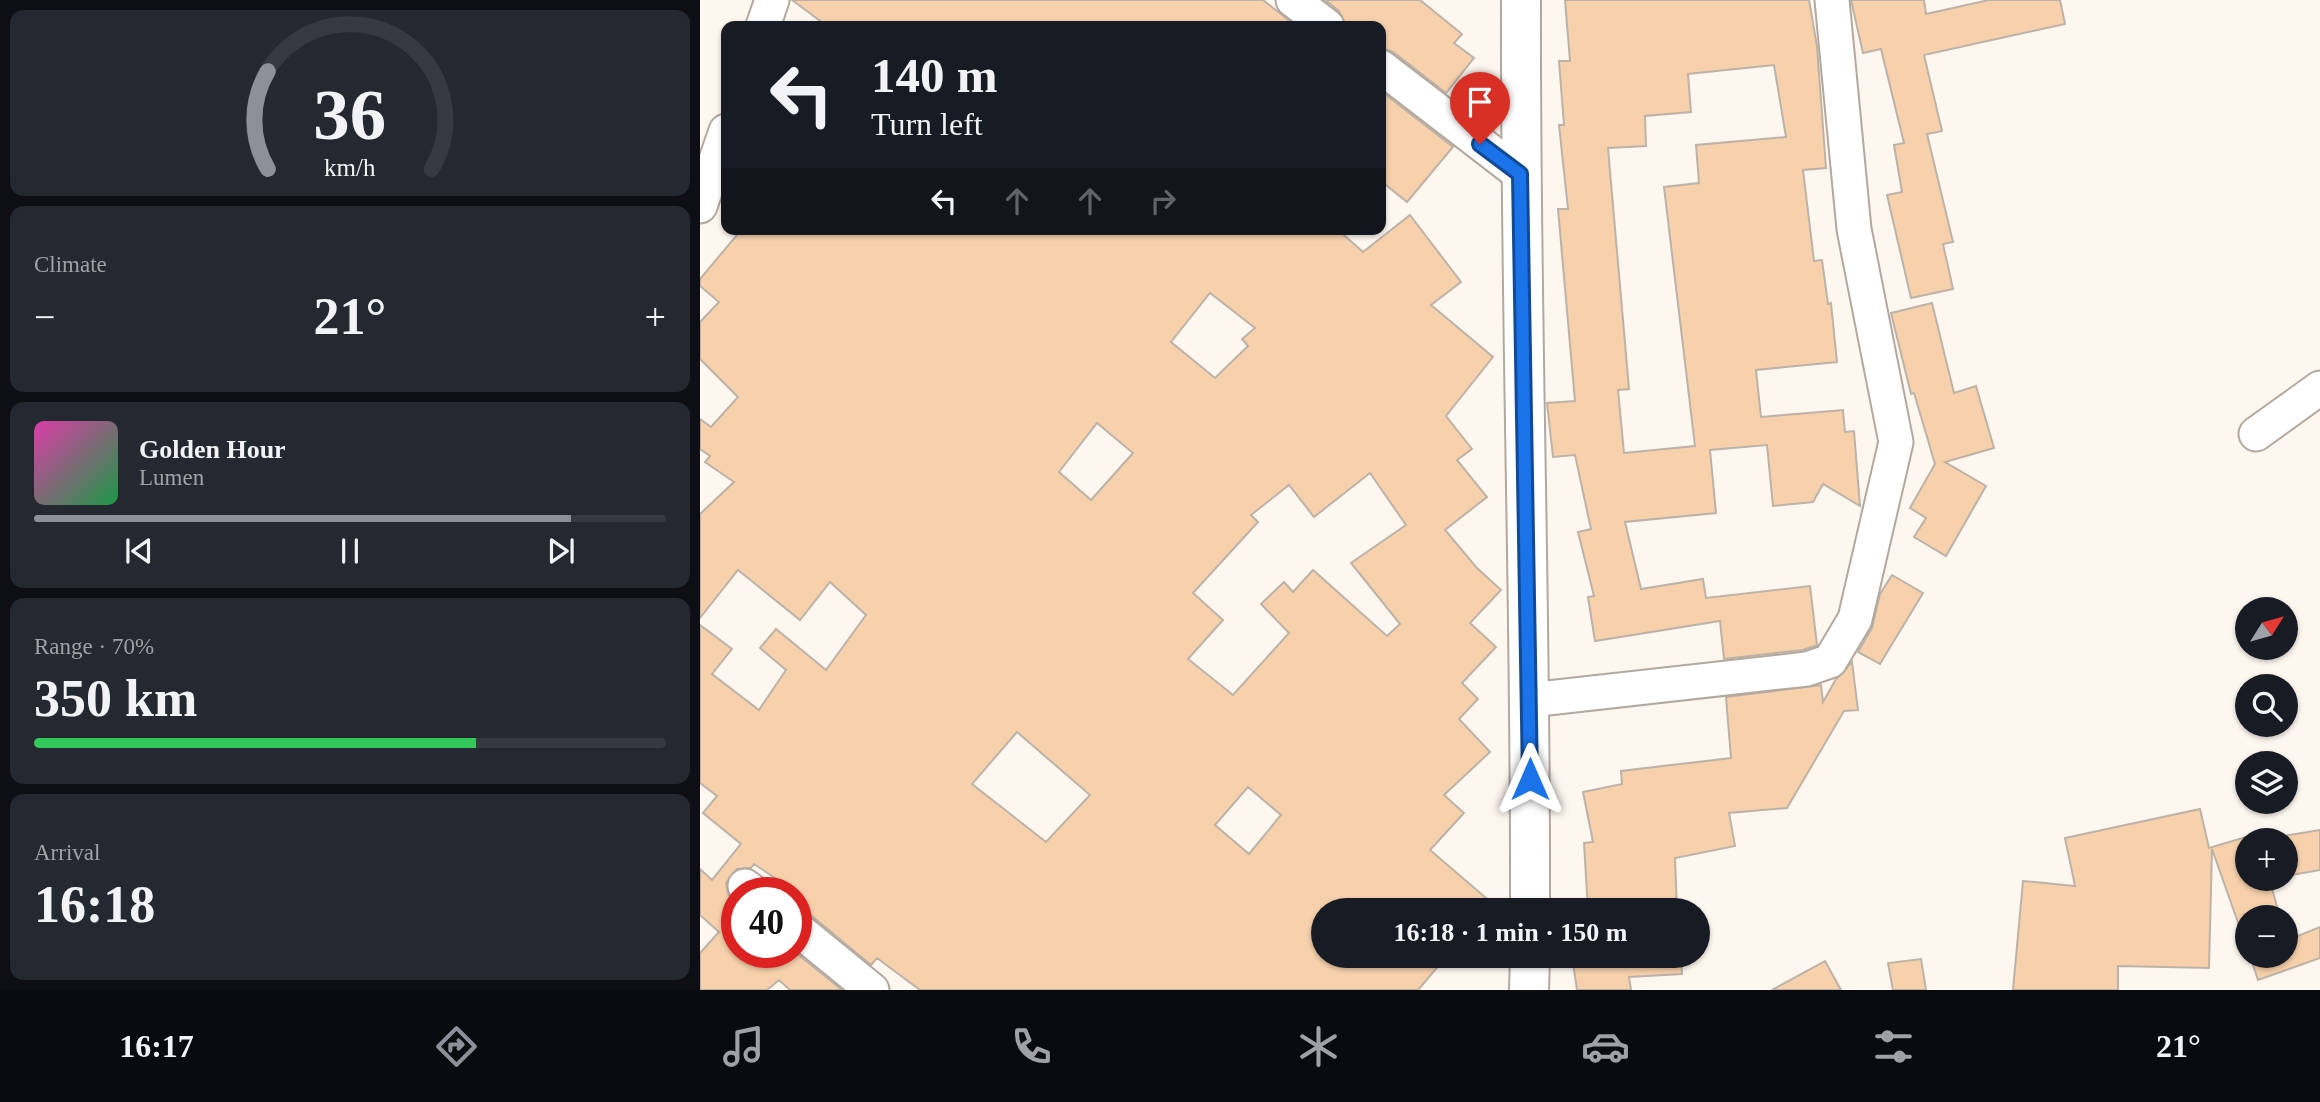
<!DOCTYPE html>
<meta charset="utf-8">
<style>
:root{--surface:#171b24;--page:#242831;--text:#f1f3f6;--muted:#9ea1a6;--line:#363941;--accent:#8c9099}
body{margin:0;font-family:Georgia,serif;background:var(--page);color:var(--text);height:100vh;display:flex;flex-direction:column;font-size:26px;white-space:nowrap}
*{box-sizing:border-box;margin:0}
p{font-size:23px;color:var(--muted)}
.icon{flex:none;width:38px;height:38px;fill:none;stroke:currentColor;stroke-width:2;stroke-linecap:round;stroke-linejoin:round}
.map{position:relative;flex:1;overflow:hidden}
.side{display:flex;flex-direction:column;gap:10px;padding:10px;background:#0d0f14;width:700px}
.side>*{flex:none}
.banner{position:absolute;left:21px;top:21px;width:665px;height:214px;border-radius:14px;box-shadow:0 2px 5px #0004;background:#171b24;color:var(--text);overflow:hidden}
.needle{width:46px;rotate:53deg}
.buttons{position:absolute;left:1535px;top:597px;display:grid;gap:14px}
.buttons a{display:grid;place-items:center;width:63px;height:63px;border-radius:50%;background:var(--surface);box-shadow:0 2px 5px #0004;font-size:35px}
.speed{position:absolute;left:21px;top:877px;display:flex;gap:14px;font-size:35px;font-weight:700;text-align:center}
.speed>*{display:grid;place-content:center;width:91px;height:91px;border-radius:50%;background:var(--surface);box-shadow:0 2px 5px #0004;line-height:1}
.speed .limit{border:10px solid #d22;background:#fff;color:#111}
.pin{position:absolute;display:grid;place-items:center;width:60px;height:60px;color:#fff;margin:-72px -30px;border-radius:50% 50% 50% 0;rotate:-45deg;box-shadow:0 0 7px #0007}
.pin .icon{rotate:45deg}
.me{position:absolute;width:77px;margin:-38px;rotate:0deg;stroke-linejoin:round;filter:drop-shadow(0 0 5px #0008)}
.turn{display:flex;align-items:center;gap:24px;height:147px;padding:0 35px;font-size:32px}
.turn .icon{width:91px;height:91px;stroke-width:2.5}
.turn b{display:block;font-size:49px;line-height:60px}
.lanes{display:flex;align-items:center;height:66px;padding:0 35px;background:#0003;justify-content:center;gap:35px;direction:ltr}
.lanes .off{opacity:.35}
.big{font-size:52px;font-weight:700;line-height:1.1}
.side .tile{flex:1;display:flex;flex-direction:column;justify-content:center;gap:10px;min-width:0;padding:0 24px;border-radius:14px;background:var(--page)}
.side .dial{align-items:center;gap:0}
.dial svg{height:182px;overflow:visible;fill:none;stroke:var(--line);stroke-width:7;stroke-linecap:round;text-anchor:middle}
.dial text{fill:var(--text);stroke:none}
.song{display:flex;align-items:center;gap:21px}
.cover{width:84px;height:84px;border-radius:10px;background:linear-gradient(135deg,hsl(320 70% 55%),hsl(140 70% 35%))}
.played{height:7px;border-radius:4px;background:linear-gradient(90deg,var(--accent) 85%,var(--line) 85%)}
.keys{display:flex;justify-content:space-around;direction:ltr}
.heat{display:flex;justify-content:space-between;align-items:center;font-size:38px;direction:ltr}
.charge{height:10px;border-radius:5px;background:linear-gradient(90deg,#34c759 70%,var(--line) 0)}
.trip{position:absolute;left:611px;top:898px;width:399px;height:70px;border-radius:35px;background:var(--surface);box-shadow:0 2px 5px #0004;font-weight:700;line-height:70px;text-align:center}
.tab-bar{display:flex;height:112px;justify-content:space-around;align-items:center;background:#090b0e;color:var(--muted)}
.tab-bar .icon{width:49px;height:49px}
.tab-bar .active{color:var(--accent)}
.tab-bar b{font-size:32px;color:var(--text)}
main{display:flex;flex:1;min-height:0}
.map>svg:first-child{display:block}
.building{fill:#f7d1ac;stroke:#bdb2a7;stroke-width:2;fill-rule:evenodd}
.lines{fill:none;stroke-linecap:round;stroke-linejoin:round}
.minor-casing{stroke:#b3a89e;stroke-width:37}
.tertiary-casing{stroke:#b3a89e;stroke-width:42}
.minor{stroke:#fff;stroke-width:33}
.tertiary{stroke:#fff;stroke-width:38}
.route-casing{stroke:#114b97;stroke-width:18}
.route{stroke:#1a73e8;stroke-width:12}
</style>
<main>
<section class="side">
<div class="tile dial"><svg viewBox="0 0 100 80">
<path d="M14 69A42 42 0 1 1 86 69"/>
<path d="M14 69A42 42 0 0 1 14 26" stroke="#8c9099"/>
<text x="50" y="56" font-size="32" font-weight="700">36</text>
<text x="50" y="72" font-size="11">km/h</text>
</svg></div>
<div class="tile"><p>Climate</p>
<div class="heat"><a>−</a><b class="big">21°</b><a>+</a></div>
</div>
<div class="tile">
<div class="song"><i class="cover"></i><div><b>Golden Hour</b><p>Lumen</p></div></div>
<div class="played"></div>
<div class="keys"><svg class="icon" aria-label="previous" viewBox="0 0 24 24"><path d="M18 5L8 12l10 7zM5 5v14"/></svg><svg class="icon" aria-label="pause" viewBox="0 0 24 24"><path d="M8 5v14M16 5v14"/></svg><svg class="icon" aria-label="next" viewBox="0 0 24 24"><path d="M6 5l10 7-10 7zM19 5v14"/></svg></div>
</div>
<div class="tile"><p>Range · 70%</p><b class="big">350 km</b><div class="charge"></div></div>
<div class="tile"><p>Arrival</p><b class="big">16:18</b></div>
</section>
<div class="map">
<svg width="1620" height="990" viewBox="0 0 1620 990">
<rect width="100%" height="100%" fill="#fef7f0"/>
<g class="building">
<path d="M92,0H563L596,26H127Z"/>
<path d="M625,0H720L762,34L754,43L774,58L746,93L693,52L681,48V26H646L639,11Z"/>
<path d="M865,0H1109L1117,46L1126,168L1103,170L1114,261L1122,260L1128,304L1131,303L1137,362L1056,370L1061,417L1143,410L1145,432L1154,431L1160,506L1123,484L1113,502L1073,506L1067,445L1010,450L1016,513L925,522L941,589L1003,579L1006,598L1110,586L1117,645L1103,650L1024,659L1020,621L895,641L888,597L894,596L878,532L891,529L875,455L853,457L847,403L875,401L858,209H868L859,125H864L859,61H870ZM1074,65L1086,137L996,145L999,183L964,187L995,446L924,453L918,390L929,389L908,148L946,146L945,116L991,112L988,74Z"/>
<path d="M1151,0H1224L1226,14L1289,0H1360L1365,24L1224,55L1242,131L1227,134L1253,242L1243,244L1253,289L1211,298L1187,195L1202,192L1194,145L1204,143L1181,49L1163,53Z"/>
<path d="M681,91L753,147L707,202L681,181Z"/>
<path d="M710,215L761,282L731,305L793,357L746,416L772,449L757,460L787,497L745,530L776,567L801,590L770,623L796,647L762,683L778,699L759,719L790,752L744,795L764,813L730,850L800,910H623V956H747L718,990H220L177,958L171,965L108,913L96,909V892L54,864L51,868L37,869L26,883L28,894L37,904V952H95L142,990H90L79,980L67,990H0V953L19,932L0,915V869L12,880L41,844L3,813L17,796L0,783V625L32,649L12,674L59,710L86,670L60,648L76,629L126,670L166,615L130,582L100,620L38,570L0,618V514L34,482L5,462L10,456L0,449V419L11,427L38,397L0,359V322L19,302L0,286V279L42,229H637L663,252ZM510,293L555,328L542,339L548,346L515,378L471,342ZM397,423L433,453L391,500L359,472ZM670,473L706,525L651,563L700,624L687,636L613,570L593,592L584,582L561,604L589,633L533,695L488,659L523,620L493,593L558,522L551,515L589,485L614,517ZM317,732L390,795L346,842L272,784ZM548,787L581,815L549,854L515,825Z"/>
<path d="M1232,303L1254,393L1276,386L1294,448L1245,462L1286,486L1246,556L1214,537L1226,518L1210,508L1235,464L1214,393L1211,394L1191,313Z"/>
<path d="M1192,575L1223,593L1180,664L1158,652L1172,628L1180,594Z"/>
<path d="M1152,662L1158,710L1144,711L1087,808L1029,813L1035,846L975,858L977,910H888L884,843L893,842L883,792L922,784L921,771L1031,758L1026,697L1121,685L1123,702L1136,679Z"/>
<path d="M1500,809L1509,848L1556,834L1558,840H1547V878H1569L1580,917H1547V948L1512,849L1509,968L1418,966V990H1313L1323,881L1375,886L1365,838Z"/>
<path d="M1620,830V870L1586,876V840H1559Z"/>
<path d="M1620,927V958L1558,980L1550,956H1586V933L1588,940Z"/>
<path d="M872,956H981L982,974L929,977L931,990H877Z"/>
<path d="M1221,959L1226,990H1193L1188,963Z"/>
<path d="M1125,961L1141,990H1072Z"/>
</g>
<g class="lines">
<g class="minor-casing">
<g id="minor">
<path d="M593,0L627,26"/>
<path d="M63,26L72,0"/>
<path d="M681,67L820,174"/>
<path d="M0,206L26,131"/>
<path d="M1556,434L1620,388"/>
<path d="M830,700L1107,669L1130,661L1155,619L1196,442L1154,229L1132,0"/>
<path d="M45,886L53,892"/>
<path d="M96,928L172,990"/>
</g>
</g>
<g class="tertiary-casing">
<g id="tertiary">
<path d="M821,0C820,303 831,607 830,910"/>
<path d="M829,990L830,956"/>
</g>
</g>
<use href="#minor" class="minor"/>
<use href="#tertiary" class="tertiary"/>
</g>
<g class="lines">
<g class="route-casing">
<path id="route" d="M780,144L820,174L830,779"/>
</g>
<use href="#route" class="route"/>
</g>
</svg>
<div class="buttons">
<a><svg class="needle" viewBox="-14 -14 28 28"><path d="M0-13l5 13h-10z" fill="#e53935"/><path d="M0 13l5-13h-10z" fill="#9ea1a6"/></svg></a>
<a><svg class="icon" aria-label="search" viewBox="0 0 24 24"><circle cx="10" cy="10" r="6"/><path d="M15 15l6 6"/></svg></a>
<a><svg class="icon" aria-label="layers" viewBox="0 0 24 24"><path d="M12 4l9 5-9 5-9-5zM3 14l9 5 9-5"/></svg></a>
<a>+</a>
<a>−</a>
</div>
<div class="speed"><div class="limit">40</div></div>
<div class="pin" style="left:780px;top:144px;background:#d93025"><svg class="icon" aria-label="arrive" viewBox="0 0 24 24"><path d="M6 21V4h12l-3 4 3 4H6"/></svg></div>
<svg class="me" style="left:830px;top:779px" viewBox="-20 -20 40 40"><path d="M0-17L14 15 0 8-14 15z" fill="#1a73e8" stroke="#fff" stroke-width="4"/></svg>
<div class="trip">16:18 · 1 min · 150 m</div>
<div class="banner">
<div class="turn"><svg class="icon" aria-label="left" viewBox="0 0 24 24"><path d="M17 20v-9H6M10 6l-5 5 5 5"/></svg><div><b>140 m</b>Turn left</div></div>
<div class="lanes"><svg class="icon" aria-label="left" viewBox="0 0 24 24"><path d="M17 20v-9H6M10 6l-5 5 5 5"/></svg><svg class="icon off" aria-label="ahead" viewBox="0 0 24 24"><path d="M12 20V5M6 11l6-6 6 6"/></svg><svg class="icon off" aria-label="ahead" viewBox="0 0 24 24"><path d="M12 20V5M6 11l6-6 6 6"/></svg><svg class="icon off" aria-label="right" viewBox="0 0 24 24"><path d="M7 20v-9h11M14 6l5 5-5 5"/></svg></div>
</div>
</div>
</main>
<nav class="tab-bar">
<b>16:17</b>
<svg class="icon active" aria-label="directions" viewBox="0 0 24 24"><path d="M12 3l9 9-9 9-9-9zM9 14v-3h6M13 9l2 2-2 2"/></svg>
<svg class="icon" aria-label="music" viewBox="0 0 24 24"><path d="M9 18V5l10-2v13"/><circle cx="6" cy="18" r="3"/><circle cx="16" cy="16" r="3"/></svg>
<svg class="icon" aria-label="phone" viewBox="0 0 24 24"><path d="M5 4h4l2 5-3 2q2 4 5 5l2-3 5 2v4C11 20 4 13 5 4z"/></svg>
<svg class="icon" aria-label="climate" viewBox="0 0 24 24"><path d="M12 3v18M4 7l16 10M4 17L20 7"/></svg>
<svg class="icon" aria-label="car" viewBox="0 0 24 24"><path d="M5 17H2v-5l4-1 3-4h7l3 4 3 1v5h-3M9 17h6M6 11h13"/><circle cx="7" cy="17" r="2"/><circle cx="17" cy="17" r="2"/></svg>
<svg class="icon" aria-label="filters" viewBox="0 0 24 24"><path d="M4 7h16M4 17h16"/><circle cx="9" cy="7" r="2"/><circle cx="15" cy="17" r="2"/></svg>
<b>21°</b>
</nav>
